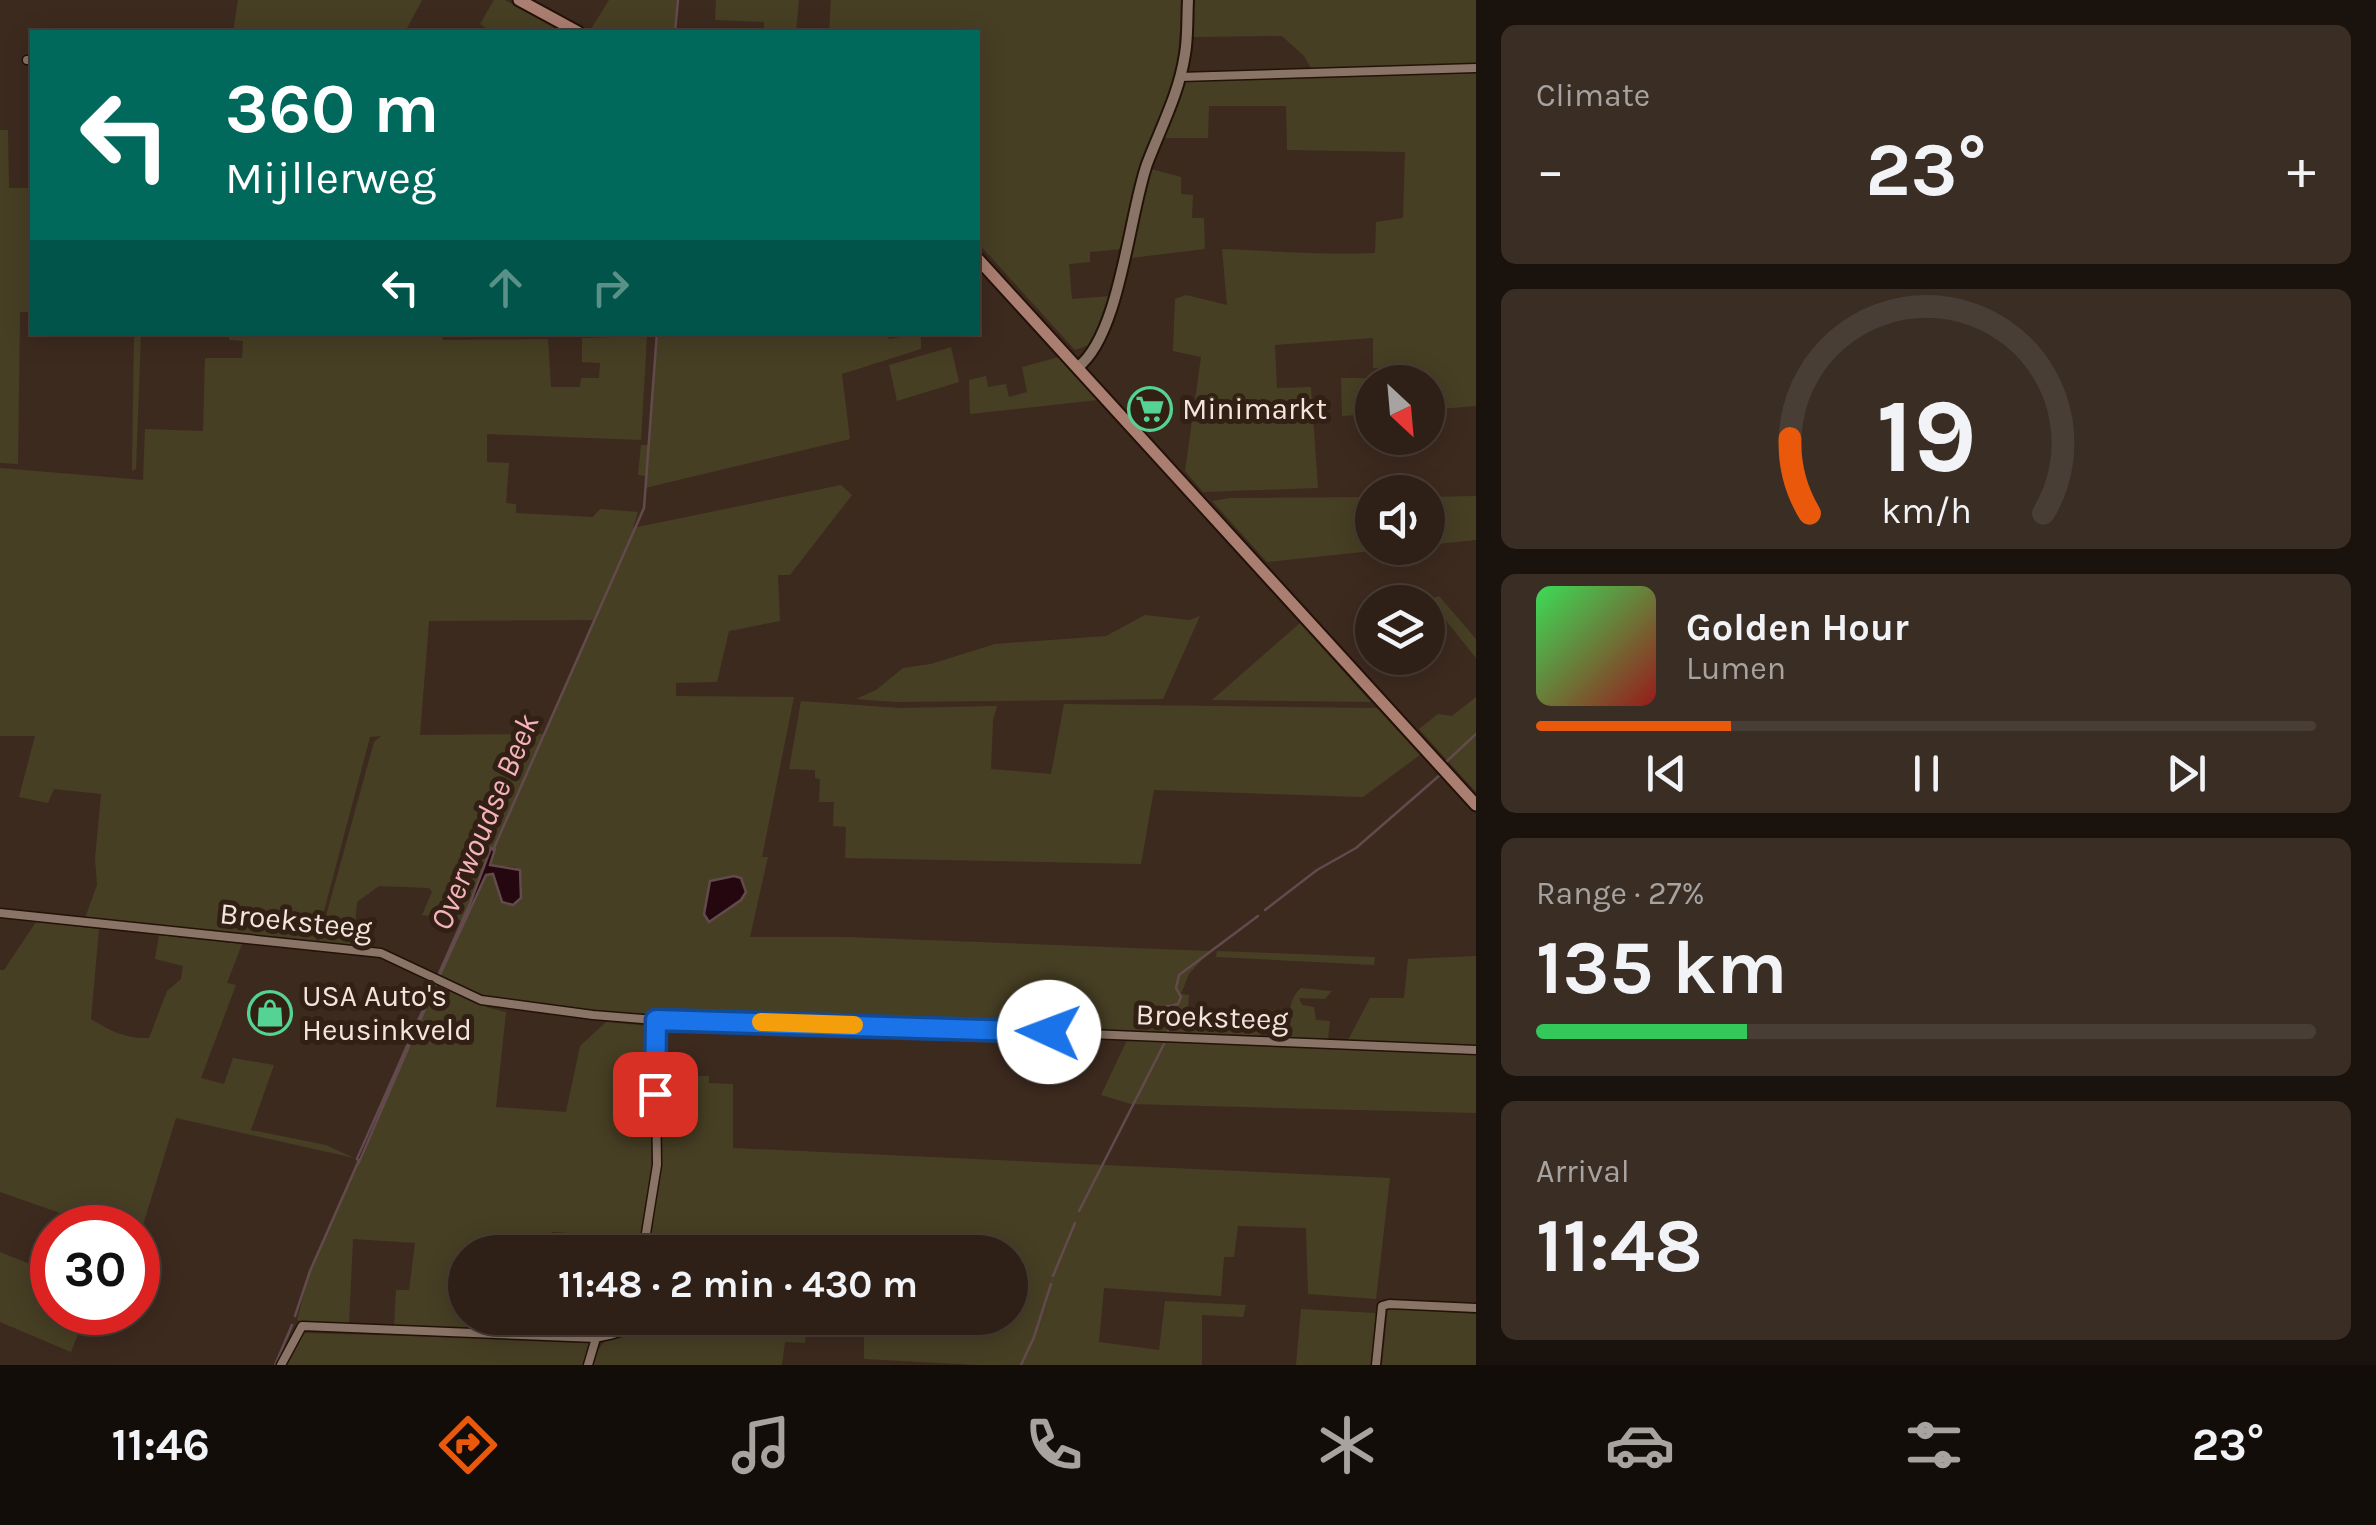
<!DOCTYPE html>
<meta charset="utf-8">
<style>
:root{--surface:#2e2017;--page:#3a2d24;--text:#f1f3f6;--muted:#a7a3a1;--line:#493e36;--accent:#ea580c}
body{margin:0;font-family:Karla,sans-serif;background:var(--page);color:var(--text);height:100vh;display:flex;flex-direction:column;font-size:38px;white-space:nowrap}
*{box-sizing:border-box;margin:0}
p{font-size:32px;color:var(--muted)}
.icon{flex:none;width:55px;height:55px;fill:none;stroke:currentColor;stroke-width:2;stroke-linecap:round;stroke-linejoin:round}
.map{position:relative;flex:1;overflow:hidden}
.side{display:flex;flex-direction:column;gap:25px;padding:25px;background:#19120d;width:900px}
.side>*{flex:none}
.guide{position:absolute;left:30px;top:30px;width:950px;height:305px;border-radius:0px;box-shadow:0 5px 25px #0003,0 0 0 2px var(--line);background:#00695c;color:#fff;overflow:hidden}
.needle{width:65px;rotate:154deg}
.tools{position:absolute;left:1355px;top:365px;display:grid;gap:20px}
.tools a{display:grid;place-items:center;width:90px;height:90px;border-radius:50%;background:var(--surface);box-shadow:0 5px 25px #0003,0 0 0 2px var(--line);font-size:50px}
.speed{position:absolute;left:30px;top:1205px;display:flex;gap:20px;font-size:50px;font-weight:700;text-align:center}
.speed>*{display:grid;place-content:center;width:130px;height:130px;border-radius:50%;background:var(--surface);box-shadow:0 5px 25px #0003,0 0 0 2px var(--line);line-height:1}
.speed .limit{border:15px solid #d22;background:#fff;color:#111}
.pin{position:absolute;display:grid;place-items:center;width:85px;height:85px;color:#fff;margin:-42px;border-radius:20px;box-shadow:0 5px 15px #0006}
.me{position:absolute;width:110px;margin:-55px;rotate:272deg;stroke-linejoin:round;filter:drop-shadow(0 0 8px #0008)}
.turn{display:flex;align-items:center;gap:35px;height:210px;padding:0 30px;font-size:45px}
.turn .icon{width:130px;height:130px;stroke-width:2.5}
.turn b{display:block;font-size:70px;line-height:85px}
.lanes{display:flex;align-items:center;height:95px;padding:0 30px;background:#0003;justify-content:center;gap:50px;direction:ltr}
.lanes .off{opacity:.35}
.big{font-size:75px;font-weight:700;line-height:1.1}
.side .tile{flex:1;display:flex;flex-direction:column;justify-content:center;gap:15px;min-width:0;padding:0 35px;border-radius:15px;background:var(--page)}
.side .dial{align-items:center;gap:0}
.dial svg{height:260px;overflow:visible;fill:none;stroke:var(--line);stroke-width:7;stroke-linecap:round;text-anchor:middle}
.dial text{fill:var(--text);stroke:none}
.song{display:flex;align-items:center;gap:30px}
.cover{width:120px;height:120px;border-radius:15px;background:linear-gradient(135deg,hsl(130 70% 55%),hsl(0 70% 35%))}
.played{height:10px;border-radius:5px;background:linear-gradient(90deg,var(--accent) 25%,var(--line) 25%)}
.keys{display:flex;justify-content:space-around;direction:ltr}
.heat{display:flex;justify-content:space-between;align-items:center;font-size:55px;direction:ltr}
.charge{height:15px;border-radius:8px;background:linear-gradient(90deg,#34c759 27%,var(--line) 0)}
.trip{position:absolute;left:448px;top:1235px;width:580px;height:100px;border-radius:50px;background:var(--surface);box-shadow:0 5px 25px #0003,0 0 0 2px var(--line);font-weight:700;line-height:100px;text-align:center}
.menu{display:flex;height:160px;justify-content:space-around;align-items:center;background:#120d09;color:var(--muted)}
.menu .icon{width:70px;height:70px}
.menu .active{color:var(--accent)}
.menu b{font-size:45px;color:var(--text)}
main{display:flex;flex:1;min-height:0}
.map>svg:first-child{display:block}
.green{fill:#473f24;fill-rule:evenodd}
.water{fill:#25080f;stroke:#624a4d;stroke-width:2.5}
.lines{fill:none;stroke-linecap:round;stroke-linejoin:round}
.stream{stroke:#624a4d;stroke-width:2.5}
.minor-casing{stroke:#231208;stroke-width:11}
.tertiary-casing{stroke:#231208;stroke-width:14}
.secondary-casing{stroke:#231208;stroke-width:15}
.minor{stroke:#8a7467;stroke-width:8}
.tertiary{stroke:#8a7467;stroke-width:10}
.secondary{stroke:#aa7e71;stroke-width:11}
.route-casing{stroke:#114b97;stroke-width:25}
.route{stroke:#1a73e8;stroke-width:18}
.slow{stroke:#f59e0b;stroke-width:18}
.labels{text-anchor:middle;stroke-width:10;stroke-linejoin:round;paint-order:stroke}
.poi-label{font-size:30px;fill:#f2e5de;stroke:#322015;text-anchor:start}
.street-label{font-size:30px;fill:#f2e5de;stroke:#322015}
.water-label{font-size:32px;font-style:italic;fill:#f5b2bc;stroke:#322015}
</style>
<main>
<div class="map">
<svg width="1476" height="1365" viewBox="0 0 1476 1365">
<rect width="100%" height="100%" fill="#3d2a1f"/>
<g class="green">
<path d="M238,0H422L405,32H233Z"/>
<path d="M494,0H505L564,32H492L480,24Z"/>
<path d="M609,0H677L675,32H597L591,29Z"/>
<path d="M716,0H799L796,32H764V22L715,20Z"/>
<path d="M831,0H1182L1177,77L1139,170L1123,249L1090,252V262L1069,264L1072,299L1110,296L1092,344L1075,350L978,243V32H829Z"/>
<path d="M1192,0H1476V65L1312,70L1304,56L1282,36L1193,37Z"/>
<path d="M1476,69V406L1428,410V382H1372V414L1342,416L1341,378H1383V368H1373V338L1275,345L1277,388L1311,387L1318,488L1203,492L1185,471L1201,357L1173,351L1175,299L1186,295L1227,305L1222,249C1274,251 1324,255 1375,253L1376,222L1403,218L1405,152L1287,150L1286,106H1209L1208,138H1164L1186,79Z"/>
<path d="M0,130H8L9,188H32V319L28,312H20L18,464L0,463Z"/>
<path d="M1151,169L1181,177V194L1193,195L1192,218H1204L1205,249L1131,258Z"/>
<path d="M442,332L443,340L548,339L551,387H580L581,378H599L600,363L582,362V338L647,336L641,440L487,434V462L509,463L506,503L516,504V513L593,517L600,509L638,512L633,528L841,485L852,495L790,575H778L780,621L729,631L717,682L676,683V696L794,697L762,857H768L750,937H846L1210,951L1189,974L1181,994L1189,995L1188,1007L1240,1010V1026H1252V1013H1257L1262,1023L1260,1037L622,1017L492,1002L438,979L486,875L493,874L500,887V898L509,905L522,891L521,876L515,867L489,865L472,895L462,920L422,915L432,892L429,888L379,886L357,902L353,949L318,945L374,742L381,736L370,737L315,945L85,918L97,885L95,859L101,794L54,789L48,803L19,797L35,736H0V468L143,480L145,429L203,431L205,358H242L243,341L229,340V333ZM593,620L544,734L420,735L429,621Z"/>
<path d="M887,332L889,339L921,333V349L842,374L850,439L645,488L646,476L638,475L641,445H648L656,333Z"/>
<path d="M134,333H141L136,469L132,471Z"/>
<path d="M951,347L959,382L897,401L889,365Z"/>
<path d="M1059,357L1098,400L970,414L969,380L986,376L988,387L1006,384L1009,397L1027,392L1022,367Z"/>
<path d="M1476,496V540L1428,545V497Z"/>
<path d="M1372,497V548H1401L1267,562L1212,501L1230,498Z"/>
<path d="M1439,596L1476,639V658L1435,607L1425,600Z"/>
<path d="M1145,615L1189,620L1200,616L1163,699L896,702L856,699L876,690L903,668L931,664L995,644L1106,636Z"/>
<path d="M1300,623L1371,702L1212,700Z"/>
<path d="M1476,697V792L1419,729L1438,714L1452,716Z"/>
<path d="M801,701L899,708L997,706L993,720L991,769L1051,774L1064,704L1377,708L1420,755L1363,797L1154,790L1141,864L845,858L846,827L833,826L834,802H819L820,779L815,778V770L789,769Z"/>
<path d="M36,922L99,929L91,1019C110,1031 126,1039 149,1038L167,991L181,979L183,966L155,959L159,935L242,944L227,983L236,985L201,1078L224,1084L233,1058L274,1065L251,1130L326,1145L354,1158L176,1118L138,1241V1228L100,1227L0,1192V970H4Z"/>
<path d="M1217,951L1375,957L1374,965L1216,957Z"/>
<path d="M1476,956V1045L1348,1040L1370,998H1404L1408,959Z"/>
<path d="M436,983L489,1008L506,1012L496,1107L566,1112L580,1046L606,1022L648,1026L651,1031V1120L655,1170L641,1252H607L608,1235L552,1232L550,1252H465V1318H568L565,1336L394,1328L396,1290H409L415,1243L353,1239L349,1323L346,1327L309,1324L297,1320L309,1274Z"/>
<path d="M1301,988L1332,991L1325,999L1299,998L1302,1005L1314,1007L1316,1020L1330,1021L1328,1039L1290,1038C1290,1020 1286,1001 1301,988Z"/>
<path d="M1127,1040L1476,1052V1113L1131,1104L1101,1095Z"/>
<path d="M657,1075L709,1076V1083L733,1084V1148L1390,1178L1376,1299L1308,1294L1306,1228L1238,1226L1234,1257H1224L1221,1296L1104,1288L1099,1342L1159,1350L1165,1301L1246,1305L1243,1317L1202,1315V1365H977L864,1359V1318H1010V1252H646L661,1162L658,1146Z"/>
<path d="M0,1252L52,1273V1312L86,1313L71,1352L0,1322Z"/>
<path d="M1388,1308L1476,1314V1365H1382Z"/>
<path d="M1301,1309L1376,1313L1371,1365H1296Z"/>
<path d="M635,1318H847L846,1322L809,1318L805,1343L785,1342L782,1365H593C599,1343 606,1334 630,1336Z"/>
<path d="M299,1333L588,1341L591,1346L586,1365H284Z"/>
</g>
<g class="water">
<path d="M491,848L495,849L490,865L520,870L521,898L513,905L502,902L493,874L486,875L438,979L359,1162L357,1159L471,901Z"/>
<path d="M734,876L741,878L746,892L741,900L709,922L704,914L710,881Z"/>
</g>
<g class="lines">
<g class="stream">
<path d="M675,32L678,0"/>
<path d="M1446,762L1476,734"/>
<path d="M493,850L644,508L657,332"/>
<path d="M1265,910L1317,870L1356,848L1440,775"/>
<path d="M1168,1031V1020L1157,1013L1161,1008L1178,1004L1181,997L1176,988L1179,975L1258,916"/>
<path d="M1079,1211L1164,1044"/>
<path d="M1053,1276L1075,1223"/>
<path d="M295,1316L310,1271L359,1160"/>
<path d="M275,1365L292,1325"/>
<path d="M1021,1365L1034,1337L1051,1284"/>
</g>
<g class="minor-casing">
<g id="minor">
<path d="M27,60H32"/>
<path d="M1180,77L1476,68"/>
<path d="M0,913L381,953L481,1000L593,1015L655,1020L795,1022L1476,1050"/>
<path d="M643,1252L657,1165L655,1020"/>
<path d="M281,1365L302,1326L596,1338"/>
<path d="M588,1365L596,1338C612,1334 627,1334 633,1318"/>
<path d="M1376,1365L1382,1306L1389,1304L1476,1308"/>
</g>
</g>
<g class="tertiary-casing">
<path id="tertiary" d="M1078,367C1120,335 1129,215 1147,164C1161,127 1179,94 1185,54C1188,37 1187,18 1188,0"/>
</g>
<g class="secondary-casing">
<g id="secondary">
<path d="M519,0L578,32"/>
<path d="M978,259L1476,805"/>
</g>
</g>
<use href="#minor" class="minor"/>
<use href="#tertiary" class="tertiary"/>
<use href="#secondary" class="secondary"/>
</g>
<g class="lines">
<g class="route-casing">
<path id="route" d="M655,1094L656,1020L1049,1032"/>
</g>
<use href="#route" class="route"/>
<path class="slow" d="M761,1022L854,1025"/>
</g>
<defs>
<g id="supermarket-ring" transform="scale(2.25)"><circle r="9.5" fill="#322015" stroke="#55d395" stroke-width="1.5"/><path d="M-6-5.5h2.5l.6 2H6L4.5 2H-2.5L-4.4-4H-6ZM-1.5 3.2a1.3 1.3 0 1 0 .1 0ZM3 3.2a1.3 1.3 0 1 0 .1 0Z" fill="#55d395"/></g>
<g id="shop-ring" transform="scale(2.25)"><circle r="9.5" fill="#322015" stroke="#55d395" stroke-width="1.5"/><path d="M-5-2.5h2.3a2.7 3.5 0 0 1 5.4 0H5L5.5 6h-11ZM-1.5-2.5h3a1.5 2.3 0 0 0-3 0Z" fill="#55d395"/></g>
</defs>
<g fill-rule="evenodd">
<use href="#supermarket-ring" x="1150" y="409"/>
<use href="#shop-ring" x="270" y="1013"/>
</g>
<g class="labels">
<g class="poi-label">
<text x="1182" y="419">Minimarkt</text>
<text x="302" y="1006">USA Auto's<tspan x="302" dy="34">Heusinkveld</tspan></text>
</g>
<g class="street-label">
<text transform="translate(296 921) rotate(6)" y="10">Broeksteeg</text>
<text transform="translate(1212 1017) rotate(2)" y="10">Broeksteeg</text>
</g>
<g class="water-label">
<text transform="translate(484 822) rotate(-67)" y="11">Overwoudse Beek</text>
</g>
</g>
</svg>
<div class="tools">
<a><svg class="needle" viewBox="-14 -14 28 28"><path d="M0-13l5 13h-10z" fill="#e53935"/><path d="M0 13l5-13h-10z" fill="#a7a3a1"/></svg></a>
<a><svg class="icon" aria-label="sound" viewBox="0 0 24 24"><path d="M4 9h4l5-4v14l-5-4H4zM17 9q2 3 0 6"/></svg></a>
<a><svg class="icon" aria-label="layers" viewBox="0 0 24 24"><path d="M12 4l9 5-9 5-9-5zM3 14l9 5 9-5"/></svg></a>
</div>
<div class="speed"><div class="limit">30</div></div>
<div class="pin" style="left:655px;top:1094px;background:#d93025"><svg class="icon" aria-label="arrive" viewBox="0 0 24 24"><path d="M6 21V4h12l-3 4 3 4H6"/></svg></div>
<svg class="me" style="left:1049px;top:1032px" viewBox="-20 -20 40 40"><circle r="19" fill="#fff"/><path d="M0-13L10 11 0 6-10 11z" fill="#1a73e8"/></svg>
<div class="trip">11:48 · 2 min · 430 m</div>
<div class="guide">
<div class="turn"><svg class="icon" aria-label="left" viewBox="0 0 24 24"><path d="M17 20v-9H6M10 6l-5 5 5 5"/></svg><div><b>360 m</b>Mijllerweg</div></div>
<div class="lanes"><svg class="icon" aria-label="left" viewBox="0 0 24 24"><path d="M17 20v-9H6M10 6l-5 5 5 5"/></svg><svg class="icon off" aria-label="ahead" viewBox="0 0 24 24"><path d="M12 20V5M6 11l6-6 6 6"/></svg><svg class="icon off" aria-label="right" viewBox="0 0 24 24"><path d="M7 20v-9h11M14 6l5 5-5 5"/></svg></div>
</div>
</div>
<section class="side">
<div class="tile"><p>Climate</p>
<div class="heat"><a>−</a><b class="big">23°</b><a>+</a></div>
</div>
<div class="tile dial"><svg viewBox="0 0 100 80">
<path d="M14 69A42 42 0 1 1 86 69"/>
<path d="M14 69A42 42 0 0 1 8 46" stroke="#ea580c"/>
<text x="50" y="56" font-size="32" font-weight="700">19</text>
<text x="50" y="72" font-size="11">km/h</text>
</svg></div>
<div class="tile">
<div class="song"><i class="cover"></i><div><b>Golden Hour</b><p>Lumen</p></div></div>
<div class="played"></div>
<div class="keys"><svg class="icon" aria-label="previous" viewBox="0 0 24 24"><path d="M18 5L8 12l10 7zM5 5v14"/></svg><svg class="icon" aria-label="pause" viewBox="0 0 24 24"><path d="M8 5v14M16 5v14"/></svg><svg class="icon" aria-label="next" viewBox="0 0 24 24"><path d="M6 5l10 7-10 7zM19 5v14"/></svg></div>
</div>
<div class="tile"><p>Range · 27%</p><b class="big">135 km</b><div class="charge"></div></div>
<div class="tile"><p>Arrival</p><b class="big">11:48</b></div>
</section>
</main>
<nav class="menu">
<b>11:46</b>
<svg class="icon active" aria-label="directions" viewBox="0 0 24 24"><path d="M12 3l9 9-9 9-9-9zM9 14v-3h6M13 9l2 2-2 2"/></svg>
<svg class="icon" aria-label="music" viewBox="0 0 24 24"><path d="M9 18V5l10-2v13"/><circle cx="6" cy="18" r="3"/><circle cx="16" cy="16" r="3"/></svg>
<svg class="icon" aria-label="phone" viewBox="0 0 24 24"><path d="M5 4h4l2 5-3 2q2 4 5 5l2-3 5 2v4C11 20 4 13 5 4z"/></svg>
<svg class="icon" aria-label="climate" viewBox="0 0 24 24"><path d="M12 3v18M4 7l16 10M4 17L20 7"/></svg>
<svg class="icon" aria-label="car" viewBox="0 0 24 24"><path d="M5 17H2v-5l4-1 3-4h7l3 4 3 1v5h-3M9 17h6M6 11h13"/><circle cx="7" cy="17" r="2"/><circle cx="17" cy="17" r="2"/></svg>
<svg class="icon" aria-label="filters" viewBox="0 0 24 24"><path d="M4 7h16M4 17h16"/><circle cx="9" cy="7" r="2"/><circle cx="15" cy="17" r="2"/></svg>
<b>23°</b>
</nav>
